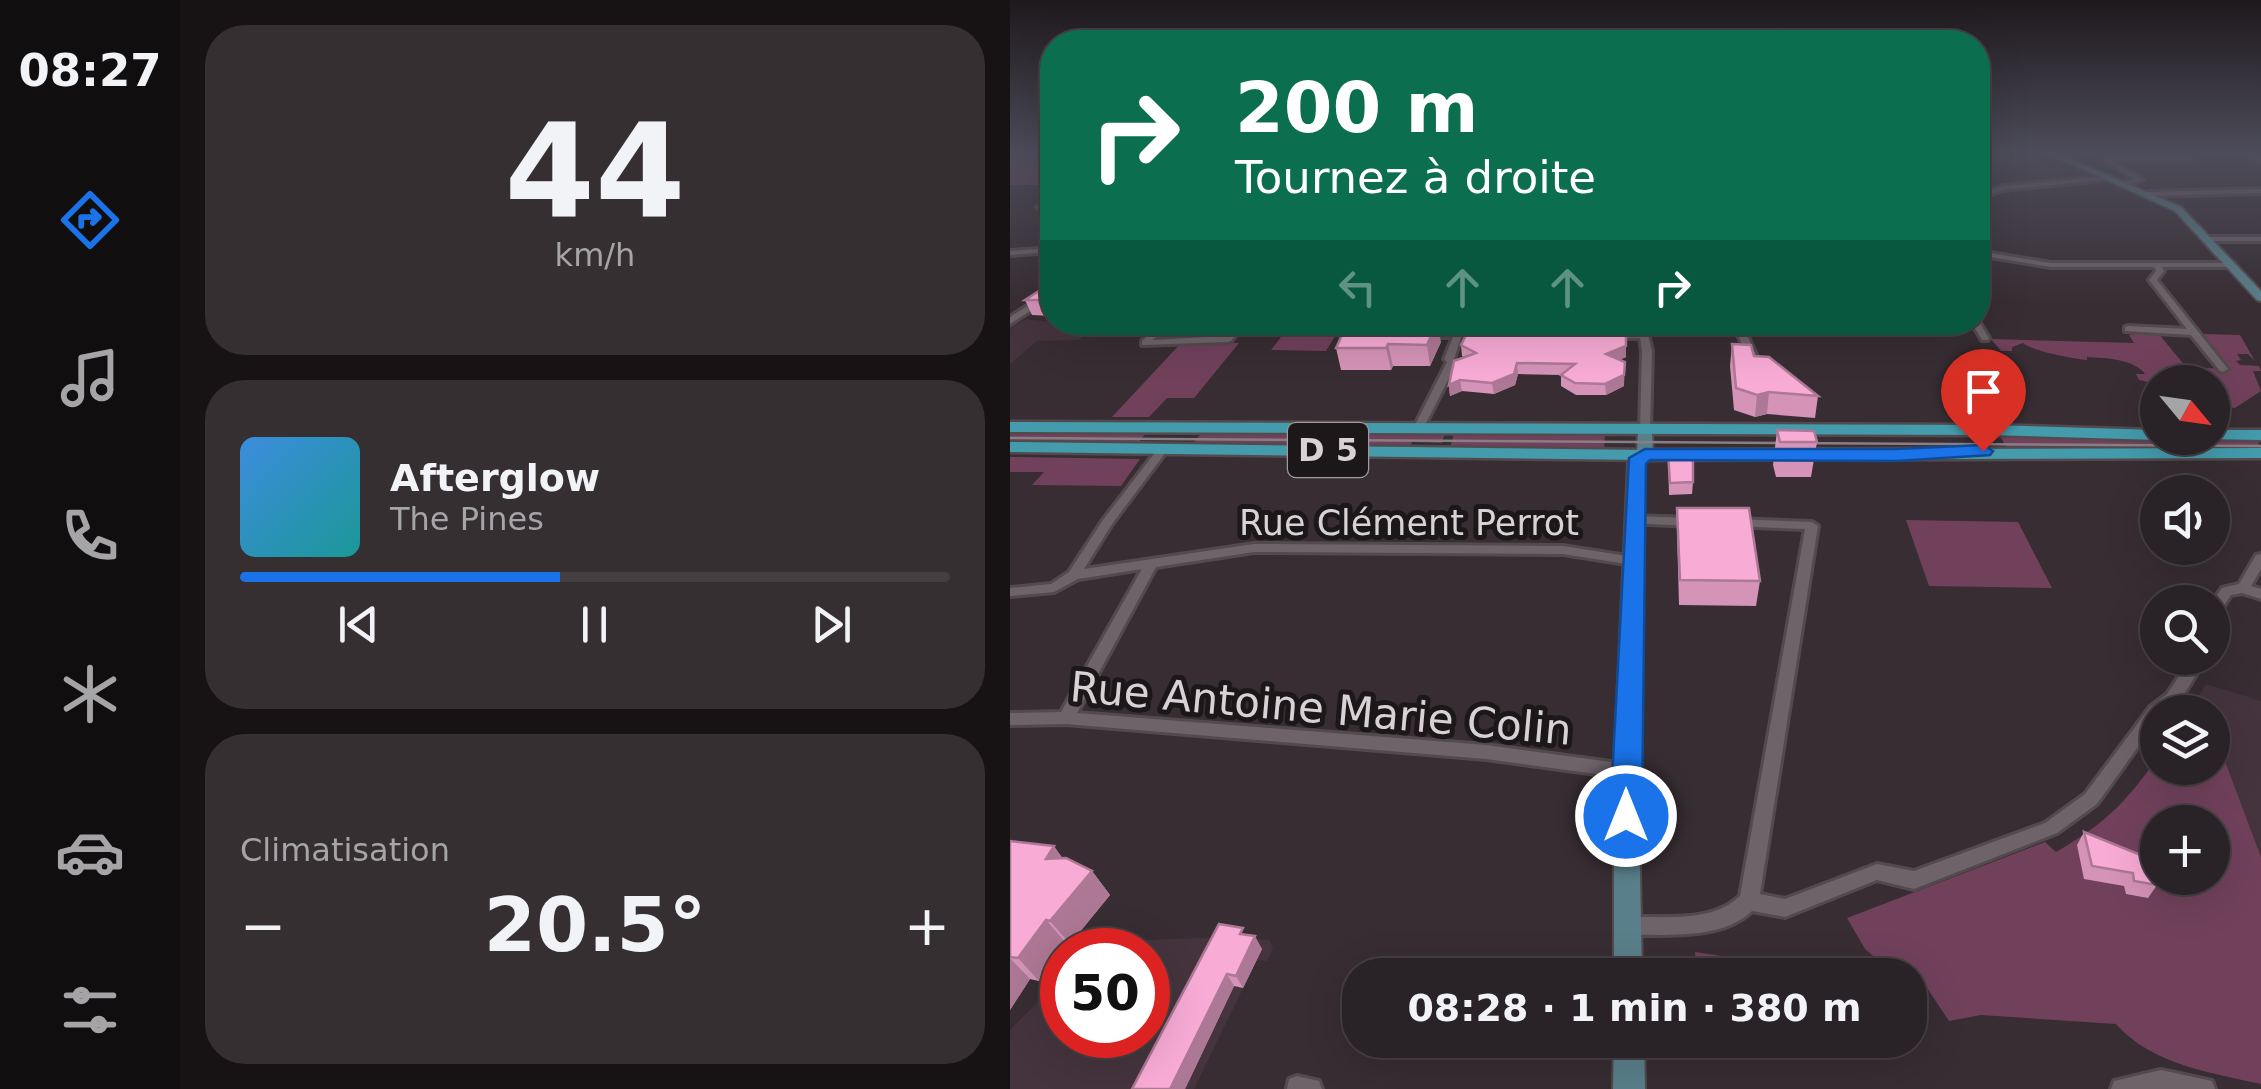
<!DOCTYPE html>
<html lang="fr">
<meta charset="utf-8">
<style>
:root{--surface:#292226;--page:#352f32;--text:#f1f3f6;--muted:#a5a4a7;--line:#453f43;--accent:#1a73e8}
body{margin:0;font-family:"DejaVu Sans",sans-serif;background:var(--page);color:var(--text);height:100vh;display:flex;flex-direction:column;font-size:38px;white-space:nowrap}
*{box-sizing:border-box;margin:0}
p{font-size:32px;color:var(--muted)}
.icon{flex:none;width:55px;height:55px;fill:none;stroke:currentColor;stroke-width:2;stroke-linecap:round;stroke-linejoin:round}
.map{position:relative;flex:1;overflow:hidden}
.details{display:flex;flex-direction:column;gap:25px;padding:25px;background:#171315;width:830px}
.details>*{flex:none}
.banner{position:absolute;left:30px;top:30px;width:950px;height:305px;border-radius:40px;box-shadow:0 10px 40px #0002,0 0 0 2px var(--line);background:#0b6e4f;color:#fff;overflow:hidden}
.needle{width:65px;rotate:119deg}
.controls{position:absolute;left:1130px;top:365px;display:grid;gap:20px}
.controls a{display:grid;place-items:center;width:90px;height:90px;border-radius:50%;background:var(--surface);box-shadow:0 10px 40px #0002,0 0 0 2px var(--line);font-size:50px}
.speed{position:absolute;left:30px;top:928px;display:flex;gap:20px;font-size:50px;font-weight:700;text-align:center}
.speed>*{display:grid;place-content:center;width:130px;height:130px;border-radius:50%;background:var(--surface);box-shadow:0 10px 40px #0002,0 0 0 2px var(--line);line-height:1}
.speed .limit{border:15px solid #d22;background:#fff;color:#111}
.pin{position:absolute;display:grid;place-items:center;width:85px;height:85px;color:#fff;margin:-102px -42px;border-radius:50% 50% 50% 0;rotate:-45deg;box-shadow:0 0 10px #0007}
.pin .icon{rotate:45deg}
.me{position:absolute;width:110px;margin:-55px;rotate:0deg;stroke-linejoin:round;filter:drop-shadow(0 0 8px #0008)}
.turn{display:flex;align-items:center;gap:35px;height:210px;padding:0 30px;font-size:45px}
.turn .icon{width:130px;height:130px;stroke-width:2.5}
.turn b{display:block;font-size:70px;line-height:85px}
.lanes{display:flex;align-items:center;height:95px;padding:0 30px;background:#0003;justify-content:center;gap:50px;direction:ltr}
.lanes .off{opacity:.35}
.big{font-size:75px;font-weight:800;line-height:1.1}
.details .widget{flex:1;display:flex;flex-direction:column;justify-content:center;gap:15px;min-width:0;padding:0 35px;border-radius:40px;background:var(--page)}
.details .dial{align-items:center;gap:0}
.dial b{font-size:130px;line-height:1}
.song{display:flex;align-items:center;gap:30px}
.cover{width:120px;height:120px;border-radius:15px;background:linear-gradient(135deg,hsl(210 70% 55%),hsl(180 70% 35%))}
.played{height:10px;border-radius:5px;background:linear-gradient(90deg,var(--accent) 45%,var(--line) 45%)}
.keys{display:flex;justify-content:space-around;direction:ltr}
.heat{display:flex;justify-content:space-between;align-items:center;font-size:55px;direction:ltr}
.trip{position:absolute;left:332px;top:958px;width:585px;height:100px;border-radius:40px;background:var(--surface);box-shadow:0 10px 40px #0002,0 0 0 2px var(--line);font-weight:800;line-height:100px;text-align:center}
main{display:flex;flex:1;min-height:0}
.dock{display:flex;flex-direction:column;width:180px;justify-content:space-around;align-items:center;background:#100e0f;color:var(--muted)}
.dock .icon{width:70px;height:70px}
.dock .on{color:var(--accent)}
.dock b{font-size:45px;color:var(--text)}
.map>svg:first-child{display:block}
.built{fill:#45343d}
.green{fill:#71415c;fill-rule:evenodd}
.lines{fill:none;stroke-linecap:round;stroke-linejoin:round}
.street-casing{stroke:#534a4e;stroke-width:6}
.secondary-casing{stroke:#534a4e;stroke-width:4}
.primary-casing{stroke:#534a4e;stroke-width:5}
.street{fill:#6e6369;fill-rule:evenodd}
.secondary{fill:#597f8a;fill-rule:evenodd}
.primary{fill:#439bac;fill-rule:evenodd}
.tram{stroke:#887f84;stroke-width:2.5}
.wall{fill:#d493b7}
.shaded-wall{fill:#ad7895}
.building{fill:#f7abd5;stroke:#ad7895;stroke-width:2.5}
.route{fill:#1a73e8;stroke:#114b97;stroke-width:2.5}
.labels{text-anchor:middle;stroke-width:10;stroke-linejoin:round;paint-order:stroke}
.shield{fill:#1c1719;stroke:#a0999d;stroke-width:2.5}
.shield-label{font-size:32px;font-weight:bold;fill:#d8d1d5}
.street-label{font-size:35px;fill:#d8d1d5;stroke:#1c1719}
.near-street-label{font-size:42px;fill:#d8d1d5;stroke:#1c1719}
</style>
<main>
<nav class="dock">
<b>08:27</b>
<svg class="icon on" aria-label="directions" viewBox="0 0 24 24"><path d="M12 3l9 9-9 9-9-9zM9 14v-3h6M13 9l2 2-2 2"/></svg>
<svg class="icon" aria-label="music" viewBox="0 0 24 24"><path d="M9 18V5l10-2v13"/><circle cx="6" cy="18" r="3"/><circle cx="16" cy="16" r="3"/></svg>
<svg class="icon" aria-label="phone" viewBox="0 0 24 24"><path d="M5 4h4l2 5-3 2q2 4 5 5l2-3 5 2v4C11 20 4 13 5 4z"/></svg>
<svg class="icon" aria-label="climate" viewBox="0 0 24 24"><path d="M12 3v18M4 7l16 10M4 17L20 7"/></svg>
<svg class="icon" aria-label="car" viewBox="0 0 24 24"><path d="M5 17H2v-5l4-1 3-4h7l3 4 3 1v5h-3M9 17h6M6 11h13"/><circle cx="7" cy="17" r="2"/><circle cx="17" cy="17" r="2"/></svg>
<svg class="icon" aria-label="filters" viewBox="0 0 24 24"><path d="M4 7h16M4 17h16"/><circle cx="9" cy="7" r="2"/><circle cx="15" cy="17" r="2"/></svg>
</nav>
<section class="details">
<div class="widget dial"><b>44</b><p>km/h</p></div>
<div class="widget">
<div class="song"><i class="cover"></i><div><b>Afterglow</b><p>The Pines</p></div></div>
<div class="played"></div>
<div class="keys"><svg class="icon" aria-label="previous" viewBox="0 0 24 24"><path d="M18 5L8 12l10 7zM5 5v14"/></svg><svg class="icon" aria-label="pause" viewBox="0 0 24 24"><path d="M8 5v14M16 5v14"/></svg><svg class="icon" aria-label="next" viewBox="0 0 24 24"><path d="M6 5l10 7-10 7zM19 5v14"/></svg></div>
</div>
<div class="widget"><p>Climatisation</p>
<div class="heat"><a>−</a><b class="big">20.5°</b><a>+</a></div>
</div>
</section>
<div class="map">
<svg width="1251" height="1089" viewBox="0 0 1251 1089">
<rect width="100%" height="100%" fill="#372d32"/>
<g class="built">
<path d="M968,154H1023L1050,174H1028L1019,167L968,166Z"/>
<path d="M16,319L65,325L102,324L95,332L75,335L69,340L27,341L0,364V327Z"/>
<path d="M1196,684L1251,701V857L1216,765L1203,759L1202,712H1178Z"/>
<path d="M216,937L260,940L263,948L257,961L247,960L184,1089H0V1030L52,977V1035H138V950H84L108,941Z"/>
</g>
<g class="green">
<rect x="0" y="154" width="42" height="31"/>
<path d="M278,328H330L316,351L261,350Z"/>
<path d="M1129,332L1148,333L1176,367L1218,369L1191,334L1230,335L1245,361L1238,354H1227L1231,360L1226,361L1230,365L1249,366L1251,371H1243L1251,391L1225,408L1203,405L1202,382L1147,384L1129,380L1126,374H1135C1124,359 1096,358 1077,357V360C1063,359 1022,351 1013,343L1002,347V351H991L981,339L1124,343L1119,335Z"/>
<path d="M172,342L229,343L184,398H157L139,417H102Z"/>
<path d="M0,430L138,431L126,445L0,444Z"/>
<path d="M192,432L435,433L432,443L402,442L400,448L182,445Z"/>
<path d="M444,433L595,434L594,450L440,448Z"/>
<path d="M988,433L1034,438H1247L1251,450L997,448Z"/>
<path d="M0,457L130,459L111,486L22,485L34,472H0Z"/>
<path d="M896,520L1008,522L1042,588L919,586Z"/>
<path d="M1147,758L1148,768H1202L1203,759L1216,764L1251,857V1084C1201,1073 1141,1064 1106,1024L971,1015L939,1021L913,982L900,985V975H885L855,949L837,918L1035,842L1046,852C1093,825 1116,803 1147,758ZM1148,822H1202V878H1148Z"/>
<path d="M685,952L739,960L736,975H687Z"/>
</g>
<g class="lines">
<g class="street-casing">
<g id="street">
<path d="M1059,154H1065L1052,159V157Z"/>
<path d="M1234,154H1241L1251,158V162Z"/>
<path d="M1182,157L1184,160L1102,161L1133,180L1113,186L1111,183L1125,179L1092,159L1095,157Z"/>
<path d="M1100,176L1102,179L994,190L968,199V195L993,186Z"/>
<path d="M1251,189V193L1138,196L1135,194L1138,192Z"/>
<path d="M42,204V208L30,209L27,207Z"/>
<path d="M968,205L971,207L975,223L968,231Z"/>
<rect x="1195" y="237" width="56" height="4"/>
<path d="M42,248V252L0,255V251Z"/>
<path d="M968,251L1041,263H1224V267H1152L1154,271L1147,280L1218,369L1213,372L1210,371L1181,335L1115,331V327L1118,326L1177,329L1139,280L1146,271L1144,267H1041L968,255Z"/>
<path d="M39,292H42V297L0,324V317Z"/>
<path d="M968,320L979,338L978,340H972L961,322H968Z"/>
<path d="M151,322H160L143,340L215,336L227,322H236L221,341L218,342L132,345V341Z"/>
<path d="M627,322H635L642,351L640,430L635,433L630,430L632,351L630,338H601L597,335L601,332L629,333Z"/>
<path d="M723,322H731L747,357L745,359L742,360L737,357Z"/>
<path d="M471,331L475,334L474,336L451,337L444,359L447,362L413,429L408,432L404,431L403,429L437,362L434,359L443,337H416L412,334L416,331Z"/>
<path d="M154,445L159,448L102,524L74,569L244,544L553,546L623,557L629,561L623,565L553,554L244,552L146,567L67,713L476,745L616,764L622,766L624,771L622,776L616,778L476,759L56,724L0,725V713L51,712L132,569L68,579L44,592L0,596V588L41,584L59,572L93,520L150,446Z"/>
<path d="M623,516L681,518L687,522L681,526L619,523L617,520L619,517Z"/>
<path d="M726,519L802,522L808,526L750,894L775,899L867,864L904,871L1035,823L1075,794L1140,707L1157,694L1181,658H1195C1184,677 1171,709 1148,712V719L1087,804L1047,833L904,889L867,880L775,917L742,911C711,940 659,934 619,935L612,933L609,926L612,919L619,917C655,916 702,923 730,896L795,529L722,526L720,523L722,520Z"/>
<path d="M1251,554V569L1241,586L1251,589V599L1232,593L1221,595L1207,616L1202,618V602L1212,588L1229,584L1246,555Z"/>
<path d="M1151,1070L1202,1081L1205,1089H1101L1104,1081Z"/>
<path d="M287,1076L309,1081L312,1089H277L279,1079Z"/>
</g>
</g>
<g class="secondary-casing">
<g id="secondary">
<path d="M1039,154H1049L1171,207L1251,291V301L1247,300L1165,211Z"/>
<path d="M635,426L642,430L643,455L634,464L628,771L632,975H604V771L618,462L627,453L628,430Z"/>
<path d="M604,1040H634L635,1089H603Z"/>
</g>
</g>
<g class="primary-casing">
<g id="primary">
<path d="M0,422L981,425L1148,430V438H1155L1148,440L981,435L0,432Z"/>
<path d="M1202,430H1251V440L1196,439L1202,438Z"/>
<path d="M0,442L635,450L1251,448V458L635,460L0,452Z"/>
</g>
</g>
<use href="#street" class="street"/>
<use href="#secondary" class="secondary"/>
<use href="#primary" class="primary"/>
<path class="tram" d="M0,438L1251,446"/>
</g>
<g class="wall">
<path d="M42,285V316L22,315L15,300Z"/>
<path d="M431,342L420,366H383L381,370H331L326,348Z"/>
<path d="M722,344L808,396L805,418L757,414L745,417L724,410L720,366Z"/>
<path d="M451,345L616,357L609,360L614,386L596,395H566L551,386V375L508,374L505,385L484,394L452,391L440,396L439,385L455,357L452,356Z"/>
<path d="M767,430L807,442L801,477H766L763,465Z"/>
<path d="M658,452L683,482L682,494L659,495Z"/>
<path d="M667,508L750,581L746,606L669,605L667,532Z"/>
<path d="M1074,832L1147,885L1138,898L1116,894L1114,886L1074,879L1067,845Z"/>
<path d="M0,841L53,858L82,871L100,895L60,944L56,943L29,981L20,979L0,1010Z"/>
<path d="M209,924L237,935L252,949L233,988L224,986L175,1089Z"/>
</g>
<g class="shaded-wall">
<path d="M427,322L431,342L420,366L417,345Z"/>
<path d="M616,335V357L597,365L596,354Z"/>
<path d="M378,344L383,366L381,370L376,348Z"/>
<path d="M615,362L614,386L596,395L595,384Z"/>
<path d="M507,363L508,374L505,385L484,394L482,383Z"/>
<path d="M450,380L452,391L440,396L439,385Z"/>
<path d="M759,392L757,414L745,417L747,395Z"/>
<path d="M44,846L62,871L36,859Z"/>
<path d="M82,871L100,895L60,944L40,921Z"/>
<path d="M36,920L56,943L29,981L8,958Z"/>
<path d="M245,936L252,949L233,988L226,976Z"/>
<path d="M0,958L20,979L0,1010Z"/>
<path d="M217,974L224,986L175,1089H160Z"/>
</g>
<g class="building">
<path d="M38,285H42V300H15Z"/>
<path d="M338,322H427L417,345L378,344L376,348H326Z"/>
<path d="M459,330L616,335V346L596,354L615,362L614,375L595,384L565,383L551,375L565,364L507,363L504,374L482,383L450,380L439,385L444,361L466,353L451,345Z"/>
<path d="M722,344L741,345L744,356L759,357L808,396L759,392L747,395L726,388Z"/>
<path d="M767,430L804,431L807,442H770Z"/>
<path d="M658,452L683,453V482L660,483Z"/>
<path d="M667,508H739L750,581L670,580Z"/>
<path d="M1074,832L1148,862L1147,885L1124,881L1123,873L1082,866Z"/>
<path d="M0,841L44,846L36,859L56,858L82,871L40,921L36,920L8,958L0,957Z"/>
<path d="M209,924L233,928L230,934L245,936L226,976L217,974L160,1089H122Z"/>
</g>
<linearGradient id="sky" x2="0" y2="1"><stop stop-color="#1e191c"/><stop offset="0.5" stop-color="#4d4c5a"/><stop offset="1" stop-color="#4d4c5a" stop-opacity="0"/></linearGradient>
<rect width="1251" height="306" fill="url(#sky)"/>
<path class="route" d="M973,445L983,451L980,455L886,461L640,460L636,464L632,816L627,826L616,830L605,826L600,816L619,458L635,449H886Z"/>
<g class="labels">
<rect class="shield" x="278" y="423" width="80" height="54" rx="8"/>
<g class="shield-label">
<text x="318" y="461">D 5</text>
</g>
<g class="street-label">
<text x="399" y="535">Rue Clément Perrot</text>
</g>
<g class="near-street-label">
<text transform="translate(311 708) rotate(5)" y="15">Rue Antoine Marie Colin</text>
</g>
</g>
</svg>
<div class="controls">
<a><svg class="needle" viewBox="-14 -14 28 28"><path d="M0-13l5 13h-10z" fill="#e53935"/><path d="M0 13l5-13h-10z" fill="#a5a4a7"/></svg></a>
<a><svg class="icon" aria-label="sound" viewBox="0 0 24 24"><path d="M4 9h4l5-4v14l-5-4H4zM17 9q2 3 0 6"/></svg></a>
<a><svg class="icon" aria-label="search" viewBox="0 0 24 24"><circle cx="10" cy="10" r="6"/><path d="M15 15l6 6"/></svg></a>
<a><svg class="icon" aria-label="layers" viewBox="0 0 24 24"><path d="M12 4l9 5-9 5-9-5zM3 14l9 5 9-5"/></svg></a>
<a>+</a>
</div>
<div class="speed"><div class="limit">50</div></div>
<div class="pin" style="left:973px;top:451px;background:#d93025"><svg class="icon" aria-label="arrive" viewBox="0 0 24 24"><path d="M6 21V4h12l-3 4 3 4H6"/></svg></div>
<svg class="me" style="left:616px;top:816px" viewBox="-20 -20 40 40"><circle r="17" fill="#1a73e8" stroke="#fff" stroke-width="3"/><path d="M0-11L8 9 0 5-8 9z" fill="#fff"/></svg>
<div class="trip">08:28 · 1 min · 380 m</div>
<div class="banner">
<div class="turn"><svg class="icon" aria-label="right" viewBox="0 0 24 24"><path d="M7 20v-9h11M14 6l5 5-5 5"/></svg><div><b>200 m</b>Tournez à droite</div></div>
<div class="lanes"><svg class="icon off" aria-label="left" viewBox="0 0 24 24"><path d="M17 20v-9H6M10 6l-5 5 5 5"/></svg><svg class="icon off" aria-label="ahead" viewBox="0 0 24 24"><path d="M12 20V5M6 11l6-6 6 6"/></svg><svg class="icon off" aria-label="ahead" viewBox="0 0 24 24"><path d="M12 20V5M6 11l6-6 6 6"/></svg><svg class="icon" aria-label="right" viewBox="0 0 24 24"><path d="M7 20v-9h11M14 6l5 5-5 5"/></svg></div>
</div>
</div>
</main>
